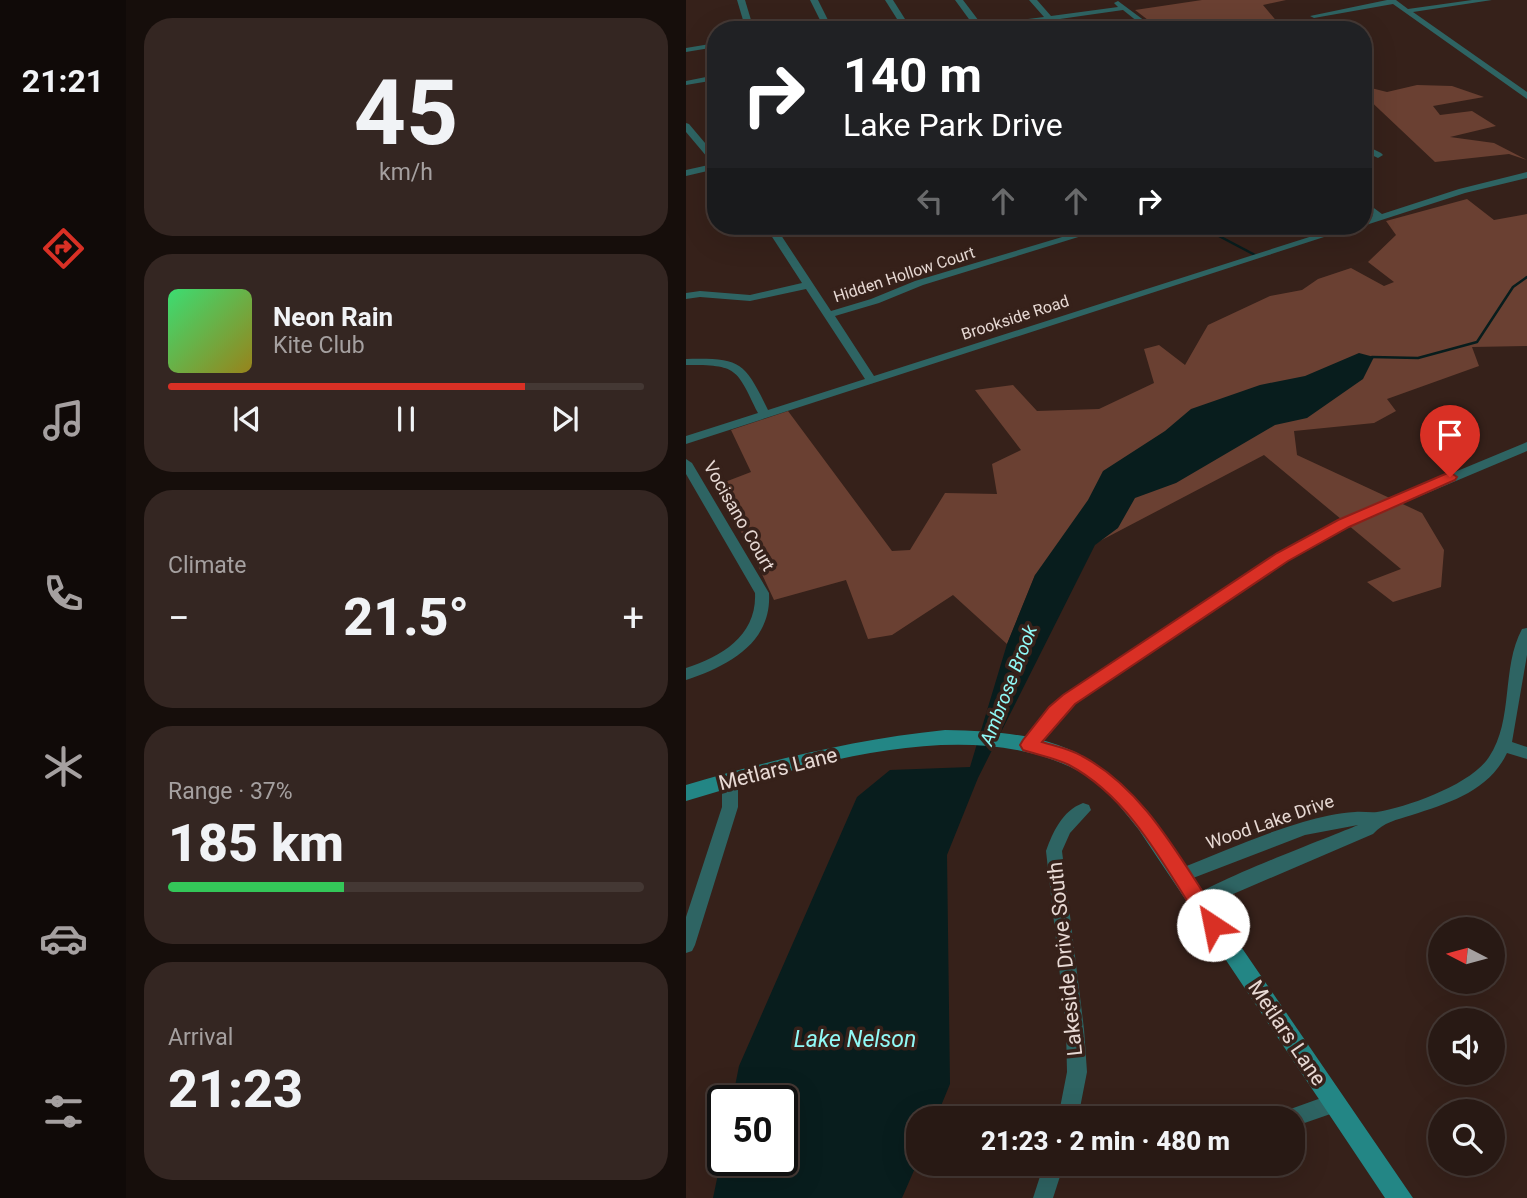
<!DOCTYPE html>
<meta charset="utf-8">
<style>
:root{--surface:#281914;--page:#342622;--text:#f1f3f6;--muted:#a5a0a0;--line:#443834;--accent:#d93025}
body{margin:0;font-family:Roboto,sans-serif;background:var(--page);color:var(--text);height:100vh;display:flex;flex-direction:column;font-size:26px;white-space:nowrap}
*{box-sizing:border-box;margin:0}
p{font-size:23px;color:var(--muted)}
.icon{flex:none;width:38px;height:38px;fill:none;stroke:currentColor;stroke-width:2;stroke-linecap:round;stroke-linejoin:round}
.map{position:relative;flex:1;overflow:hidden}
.sheet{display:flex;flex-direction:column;gap:18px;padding:18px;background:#160e0b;width:560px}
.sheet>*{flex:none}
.hud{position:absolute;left:21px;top:21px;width:665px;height:214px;border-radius:28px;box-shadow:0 7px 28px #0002,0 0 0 2px var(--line);background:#202124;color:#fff;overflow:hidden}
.needle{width:46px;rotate:276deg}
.tools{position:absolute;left:742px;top:917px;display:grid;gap:14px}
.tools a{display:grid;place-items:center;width:77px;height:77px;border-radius:50%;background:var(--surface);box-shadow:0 7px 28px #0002,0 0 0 2px var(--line);font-size:35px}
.speed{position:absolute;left:21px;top:1085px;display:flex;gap:14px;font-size:35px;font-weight:700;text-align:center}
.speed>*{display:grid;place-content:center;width:91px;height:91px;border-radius:50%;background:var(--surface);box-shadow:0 7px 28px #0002,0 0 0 2px var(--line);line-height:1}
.speed .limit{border:4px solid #111;border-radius:10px;background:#fff;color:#111}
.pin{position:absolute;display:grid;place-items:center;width:60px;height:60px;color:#fff;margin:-72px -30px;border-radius:50% 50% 50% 0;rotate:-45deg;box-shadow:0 0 7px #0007}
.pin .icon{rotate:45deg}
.me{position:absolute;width:77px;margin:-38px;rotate:326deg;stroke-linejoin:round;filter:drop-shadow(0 0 5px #0008)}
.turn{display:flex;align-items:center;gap:24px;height:147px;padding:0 21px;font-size:32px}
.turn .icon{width:91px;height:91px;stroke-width:2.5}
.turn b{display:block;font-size:49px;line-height:60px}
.lanes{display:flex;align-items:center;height:66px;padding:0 21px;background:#0003;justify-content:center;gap:35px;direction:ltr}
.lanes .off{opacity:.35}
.big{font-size:52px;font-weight:800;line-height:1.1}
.sheet .card{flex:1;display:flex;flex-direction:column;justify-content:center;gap:10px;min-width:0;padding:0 24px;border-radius:28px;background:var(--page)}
.sheet .dial{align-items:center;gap:0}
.dial b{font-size:91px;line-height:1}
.song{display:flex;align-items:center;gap:21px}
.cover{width:84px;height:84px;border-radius:10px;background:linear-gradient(135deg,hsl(140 70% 55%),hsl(50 70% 35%))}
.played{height:7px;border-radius:4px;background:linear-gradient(90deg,var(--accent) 75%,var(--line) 75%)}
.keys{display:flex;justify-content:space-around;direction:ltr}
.heat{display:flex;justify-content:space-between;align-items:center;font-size:38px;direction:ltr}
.charge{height:10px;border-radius:5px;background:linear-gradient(90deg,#34c759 37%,var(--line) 0)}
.trip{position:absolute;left:220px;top:1106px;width:399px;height:70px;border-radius:28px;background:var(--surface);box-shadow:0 7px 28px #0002,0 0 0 2px var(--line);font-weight:800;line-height:70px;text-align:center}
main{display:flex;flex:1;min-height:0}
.tab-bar{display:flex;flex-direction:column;width:126px;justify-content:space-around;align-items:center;background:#100a08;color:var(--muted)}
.tab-bar .icon{width:49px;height:49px}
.tab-bar .active{color:var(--accent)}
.tab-bar b{font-size:32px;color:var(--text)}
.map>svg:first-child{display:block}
.green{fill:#6a4032}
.water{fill:#081d1d}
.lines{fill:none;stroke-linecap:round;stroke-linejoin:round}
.stream{stroke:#081d1d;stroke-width:2.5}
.minor{fill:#2e6463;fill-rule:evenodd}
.secondary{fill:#238685;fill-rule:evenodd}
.route{fill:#d93025;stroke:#8d1f18;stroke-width:2}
.labels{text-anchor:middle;stroke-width:7;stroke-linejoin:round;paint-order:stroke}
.far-street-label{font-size:16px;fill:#e7d9d4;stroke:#36211a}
.street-label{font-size:18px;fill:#e7d9d4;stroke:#36211a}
.water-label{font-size:19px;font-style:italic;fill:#90f9f6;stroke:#36211a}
.near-street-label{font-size:21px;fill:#e7d9d4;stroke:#36211a}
.near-water-label{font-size:23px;font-style:italic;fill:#90f9f6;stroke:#36211a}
</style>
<main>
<nav class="tab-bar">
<b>21:21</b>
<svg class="icon active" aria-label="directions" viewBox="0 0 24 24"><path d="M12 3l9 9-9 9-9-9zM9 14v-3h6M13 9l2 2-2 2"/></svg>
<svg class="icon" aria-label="music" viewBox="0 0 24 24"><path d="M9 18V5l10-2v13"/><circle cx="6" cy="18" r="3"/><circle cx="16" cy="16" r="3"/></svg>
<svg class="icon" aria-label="phone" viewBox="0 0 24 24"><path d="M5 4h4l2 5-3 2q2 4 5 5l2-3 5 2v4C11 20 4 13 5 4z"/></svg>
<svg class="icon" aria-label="climate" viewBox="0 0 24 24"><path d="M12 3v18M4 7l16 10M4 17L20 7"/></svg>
<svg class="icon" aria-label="car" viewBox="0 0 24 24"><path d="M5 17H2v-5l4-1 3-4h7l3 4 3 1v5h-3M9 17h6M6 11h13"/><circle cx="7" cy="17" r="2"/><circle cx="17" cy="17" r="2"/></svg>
<svg class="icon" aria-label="filters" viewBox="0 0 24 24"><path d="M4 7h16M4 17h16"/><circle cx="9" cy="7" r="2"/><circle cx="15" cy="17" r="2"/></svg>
</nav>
<section class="sheet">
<div class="card dial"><b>45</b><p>km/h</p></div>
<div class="card">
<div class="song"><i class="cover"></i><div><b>Neon Rain</b><p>Kite Club</p></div></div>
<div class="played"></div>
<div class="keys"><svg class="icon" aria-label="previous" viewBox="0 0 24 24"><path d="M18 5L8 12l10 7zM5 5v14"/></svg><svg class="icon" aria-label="pause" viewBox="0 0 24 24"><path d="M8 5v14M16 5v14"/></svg><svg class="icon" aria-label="next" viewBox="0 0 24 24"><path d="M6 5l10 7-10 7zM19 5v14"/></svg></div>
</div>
<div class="card"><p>Climate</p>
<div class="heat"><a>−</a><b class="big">21.5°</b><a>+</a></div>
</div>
<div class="card"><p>Range · 37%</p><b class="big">185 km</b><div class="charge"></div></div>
<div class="card"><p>Arrival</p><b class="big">21:23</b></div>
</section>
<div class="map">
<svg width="841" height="1198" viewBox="0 0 841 1198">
<rect width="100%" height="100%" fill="#36211a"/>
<g class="green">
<path d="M516,0H600L577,5L598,30H475L449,10Z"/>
<path d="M731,85L766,86L798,97L747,106L754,115L786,111L810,126L764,137L808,143L841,160L823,154L749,162L677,94V86L701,92Z"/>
<path d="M781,199L808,220L841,214V346L786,347L793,366L701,399L710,411L688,423L608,431L611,455L736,513L758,550L755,587L707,602L681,582L715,569L578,455L349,575L321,644L267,595L206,635L182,639L160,580L88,600L59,538L26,487L65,472L45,430L102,411L206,551L224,550L259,493L311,494L306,464L335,450L289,390L327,385L351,411L413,409L468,383L458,349L473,345L499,365L522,325L584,296L616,290L632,279L665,268L698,286L708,282L682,262L710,235L700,221Z"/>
</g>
<path class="water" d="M673,353L688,357L677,379L621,418L589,425L490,483L449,498L432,528L409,545L292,778L261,855L264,1084L250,1118H233V1159L216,1198H27L37,1150V1160H96V1101H46L53,1066L171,797L204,770L284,767L321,644L349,575L402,500L417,471L479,431L505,409L574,385L619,376Z"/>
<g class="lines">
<g class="stream">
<path d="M514,226L571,256"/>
<path d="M686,357L732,358L791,342L827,287L841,277"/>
</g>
<g class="minor">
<path d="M51,0H59L68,30H60Z"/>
<path d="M124,0H132L147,30H139Z"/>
<path d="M199,0H207L226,30H218Z"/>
<path d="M269,0H277L296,25L358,17L343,0H351L365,16L432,7L428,3L432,1L471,30H462L437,10L296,30H273L288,26Z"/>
<path d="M701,0H710L722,9L786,0H806L727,12L841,92V99L707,4L628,18L624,16Z"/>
<path d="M30,43V47L0,52V48Z"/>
<path d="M30,75V80L0,85V81Z"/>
<path d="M0,123L3,124L30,156V169L0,176V170L27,164L0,132Z"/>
<path d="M677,144L695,153L697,155L692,158L677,151Z"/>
<path d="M841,172V178L779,193L680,225L676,226L677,220L687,216L677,208V200L696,214L773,189Z"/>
<path d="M79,226H89L145,311L185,299L229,281L413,226H428L237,285L193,303L149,316L188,376L658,226H672L0,444V436L72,413C50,368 52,365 0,365V359C55,358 58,361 82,410L179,379L120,289L64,301L14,297L0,299V293L14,291L64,295L116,283Z"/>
<path d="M841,442V451L663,526L602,560L388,703L374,716L349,749L343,751L337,749L335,745L337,741L364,708L378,695L592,554L653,520Z"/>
<path d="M0,459L6,463L83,593C86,643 42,666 0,680V668C37,656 71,635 69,593L0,474Z"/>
<path d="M841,628V655L826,742L841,747V759L821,753C803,791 763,803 726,815C710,820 698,822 687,834L517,907L511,910L505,907L502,902C509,887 647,836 672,825L619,835L494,883L488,881L485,876L488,871C531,854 573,835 617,822C634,817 652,813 669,812C676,811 684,813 691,812C722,807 786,784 803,757C828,720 815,668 836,629Z"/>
<path d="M44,775L50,776L52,781V807L9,945L6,951L0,953V917L36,807V781L38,776Z"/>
<path d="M397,803L403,805L405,810L384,833L376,851L398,1029L401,1072L392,1118H372L381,1072L380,1029L360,851C367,832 376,811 397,803Z"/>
<path d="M649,1093L656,1096L659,1103L656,1110L607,1127V1118H596L599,1111Z"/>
<path d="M358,1164H378L367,1198H347Z"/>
</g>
<path class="secondary" d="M259,730C355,732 404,742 467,818L727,1198H699L453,830C437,810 419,786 396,773C283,710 116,767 0,801V785C86,760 170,739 259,730Z"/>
</g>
<path class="route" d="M764,472L771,477L769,480L663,527L602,561L389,704L356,742C369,746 384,749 396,756C460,790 495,861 534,918L537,925L534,931L527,934L520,931C482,873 447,799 383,765C369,758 352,755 337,750L334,745L337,740L363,707L377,695L591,553L652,520Z"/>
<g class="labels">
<g class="far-street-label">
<text transform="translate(218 274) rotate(-18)" y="6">Hidden Hollow Court</text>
<text transform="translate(329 317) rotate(-18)" y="6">Brookside Road</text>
</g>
<g class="street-label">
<text transform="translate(53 516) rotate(60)" y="6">Vocisano Court</text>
<text transform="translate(584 822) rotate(-19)" y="6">Wood Lake Drive</text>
</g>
<g class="water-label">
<text transform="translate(322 685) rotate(-69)" y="7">Ambrose Brook</text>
</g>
<g class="near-street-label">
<text transform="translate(92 769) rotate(-14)" y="7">Metlars Lane</text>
<text transform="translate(379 959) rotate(-96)" y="7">Lakeside Drive South</text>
<text transform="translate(601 1033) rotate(56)" y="7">Metlars Lane</text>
</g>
<g class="near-water-label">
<text x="169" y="1047">Lake Nelson</text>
</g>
</g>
</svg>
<div class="tools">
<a><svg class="needle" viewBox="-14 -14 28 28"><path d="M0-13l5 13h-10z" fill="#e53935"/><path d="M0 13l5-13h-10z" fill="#a5a0a0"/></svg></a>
<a><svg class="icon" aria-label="sound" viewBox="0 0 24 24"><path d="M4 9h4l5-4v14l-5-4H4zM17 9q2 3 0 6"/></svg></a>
<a><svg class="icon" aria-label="search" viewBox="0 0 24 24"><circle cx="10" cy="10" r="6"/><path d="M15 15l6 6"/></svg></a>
</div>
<div class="speed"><div class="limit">50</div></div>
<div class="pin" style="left:764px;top:477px;background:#d93025"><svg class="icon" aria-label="arrive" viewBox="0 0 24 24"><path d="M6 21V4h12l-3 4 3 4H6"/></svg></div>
<svg class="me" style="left:527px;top:925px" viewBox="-20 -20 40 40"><circle r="19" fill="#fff"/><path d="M0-13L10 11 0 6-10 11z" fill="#d93025"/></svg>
<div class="trip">21:23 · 2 min · 480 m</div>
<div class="hud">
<div class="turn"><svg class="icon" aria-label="right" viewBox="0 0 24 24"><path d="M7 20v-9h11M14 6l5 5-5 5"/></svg><div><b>140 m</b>Lake Park Drive</div></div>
<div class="lanes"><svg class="icon off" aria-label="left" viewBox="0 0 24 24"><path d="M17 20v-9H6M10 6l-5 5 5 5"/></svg><svg class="icon off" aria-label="ahead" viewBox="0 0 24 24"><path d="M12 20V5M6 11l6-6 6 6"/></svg><svg class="icon off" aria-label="ahead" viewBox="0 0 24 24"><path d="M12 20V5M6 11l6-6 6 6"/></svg><svg class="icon" aria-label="right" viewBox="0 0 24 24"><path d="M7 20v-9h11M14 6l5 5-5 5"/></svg></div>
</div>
</div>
</main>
